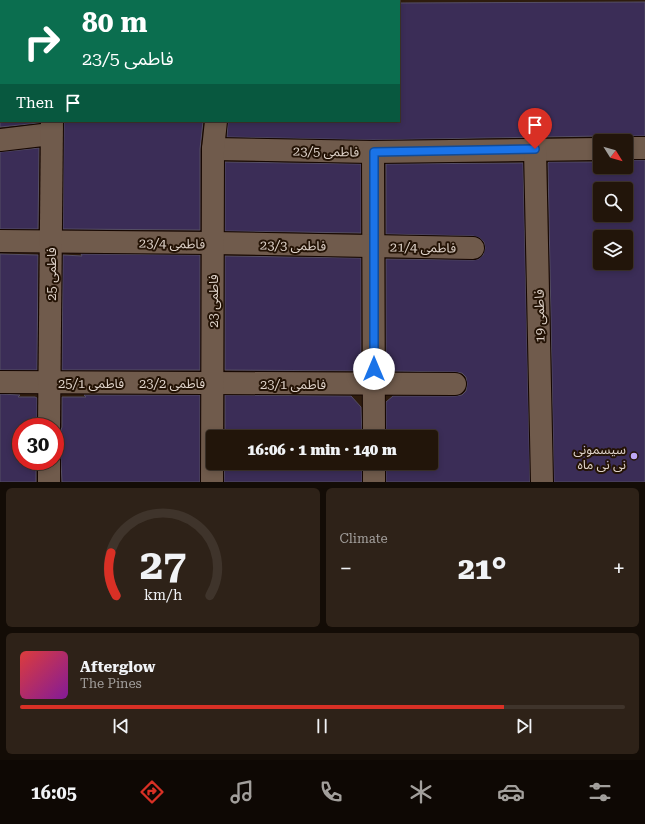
<!DOCTYPE html>
<meta charset="utf-8">
<style>
:root{--surface:#22150a;--page:#2e2218;--text:#f1f3f6;--muted:#a29f9c;--line:#3f342b;--accent:#d93025}
body{margin:0;font-family:"Roboto Serif","Noto Sans Arabic",serif;background:var(--page);color:var(--text);height:100vh;display:flex;flex-direction:column;font-size:15px;white-space:nowrap}
*{box-sizing:border-box;margin:0}
p{font-size:13px;color:var(--muted)}
.icon{flex:none;width:22px;height:22px;fill:none;stroke:currentColor;stroke-width:2;stroke-linecap:round;stroke-linejoin:round}
.map{position:relative;height:482px;overflow:hidden}
.drawer{display:flex;flex-direction:column;gap:6px;padding:6px;background:#130c06;flex:1}
.drawer>*{flex:none}
.banner{position:absolute;left:0px;top:0px;width:400px;height:122px;box-shadow:0 2px 6px #0003,0 0 0 1px var(--line);background:#0b6e4f;color:#fff;overflow:hidden}
.needle{width:26px;rotate:127deg}
.buttons{position:absolute;left:593px;top:134px;display:grid;gap:8px}
.buttons a{display:grid;place-items:center;width:40px;height:40px;border-radius:4px;background:var(--surface);box-shadow:0 2px 6px #0003,0 0 0 1px var(--line);font-size:20px}
.speed{position:absolute;left:12px;top:418px;display:flex;gap:8px;font-size:20px;font-weight:700;text-align:center}
.speed>*{display:grid;place-content:center;width:52px;height:52px;border-radius:50%;background:var(--surface);box-shadow:0 2px 6px #0003,0 0 0 1px var(--line);line-height:1}
.speed .limit{border:6px solid #d22;background:#fff;color:#111}
.pin{position:absolute;display:grid;place-items:center;width:34px;height:34px;color:#fff;margin:-41px -17px;border-radius:50% 50% 50% 0;rotate:-45deg;box-shadow:0 0 4px #0007}
.pin .icon{rotate:45deg}
.me{position:absolute;width:44px;margin:-22px;rotate:0deg;stroke-linejoin:round;filter:drop-shadow(0 0 3px #0008)}
.turn{display:flex;align-items:center;gap:14px;height:84px;padding:0 16px;font-size:18px}
.turn .icon{width:52px;height:52px;stroke-width:2.5}
.turn b{display:block;font-size:28px;line-height:34px}
.then{display:flex;align-items:center;height:38px;padding:0 16px;background:#0003;gap:8px;font-size:15px}
.big{font-size:30px;font-weight:800;line-height:1.1}
.drawer .tile{flex:1;display:flex;flex-direction:column;justify-content:center;gap:6px;min-width:0;padding:0 14px;border-radius:6px;background:var(--page)}
.drawer .dial{align-items:center;gap:0}
.dial svg{height:104px;overflow:visible;fill:none;stroke:var(--line);stroke-width:7;stroke-linecap:round;text-anchor:middle}
.dial text{fill:var(--text);stroke:none}
.song{display:flex;align-items:center;gap:12px}
.cover{width:48px;height:48px;border-radius:6px;background:linear-gradient(135deg,hsl(0 70% 55%),hsl(290 70% 35%))}
.played{height:4px;border-radius:2px;background:linear-gradient(90deg,var(--accent) 80%,var(--line) 80%)}
.keys{display:flex;justify-content:space-around;direction:ltr}
.heat{display:flex;justify-content:space-between;align-items:center;font-size:22px;direction:ltr}
.drawer .tiles{flex:1;display:grid;gap:6px;grid-template-columns:1fr 1fr}
.tile:last-child{grid-column:span 2}
.trip{position:absolute;left:206px;top:430px;width:232px;height:40px;border-radius:4px;background:var(--surface);box-shadow:0 2px 6px #0003,0 0 0 1px var(--line);font-weight:800;line-height:40px;text-align:center}
.menu{display:flex;height:64px;justify-content:space-around;align-items:center;background:#0e0804;color:var(--muted)}
.menu .icon{width:28px;height:28px}
.menu .active{color:var(--accent)}
.menu b{font-size:18px;color:var(--text)}
.map>svg:first-child{display:block}
.building{fill:#3b2d57;stroke:#554f65;fill-rule:evenodd}
.lines{fill:none;stroke-linecap:round;stroke-linejoin:round}
.minor-casing{stroke:#150600;stroke-width:24}
.minor{stroke:#705b4c;stroke-width:22}
.route-casing{stroke:#114b97;stroke-width:10}
.route{stroke:#1a73e8;stroke-width:7}
.poi-dot{fill:#bfa8f4;stroke:#241305;stroke-width:1.5}
.labels{text-anchor:middle;stroke-width:4;stroke-linejoin:round;paint-order:stroke}
.street-label{font-size:13px;fill:#ded2c9;stroke:#241305}
.poi-label{font-size:13px;fill:#ded2c9;stroke:#241305;text-anchor:end}
</style>
<div class="map">
<svg width="645" height="482" viewBox="0 0 645 482">
<rect width="100%" height="100%" fill="#2e1c0e"/>
<g class="building">
<path d="M645,2V136H626L620,137L616,141H609L606,138L600,136L373,140L227,137L228,121H399V3Z"/>
<path d="M0,121H40L39,123L0,127Z"/>
<path d="M64,121H203L200,149V230L63,229Z"/>
<path d="M39,148L38,229H0V152Z"/>
<path d="M626,160H645V482H554L548,163L549,162H600V167H626ZM600,189H626V215H600ZM600,237H626V263H600Z"/>
<path d="M225,162L361,164V233L225,231Z"/>
<path d="M523,163L530,482H386V463H431V437H386V402L393,396H455L462,395L466,391L467,384L466,377L462,373L455,372L386,371V259L473,260L479,259L483,255L485,248L484,242L480,238L473,236L386,234V164Z"/>
<path d="M0,254L38,255L37,370H0Z"/>
<path d="M81,254L200,255V370H62L63,255L82,256Z"/>
<path d="M225,256L361,258V371L225,370Z"/>
<path d="M0,394L20,395L18,397H35L37,398V427H21V461H36V482H0Z"/>
<path d="M84,395H200V482H62L61,461L60,455L56,451L57,437L60,433L62,427V397H86Z"/>
<path d="M225,395L351,396L361,407L362,437H225Z"/>
<path d="M225,463H362V482H224Z"/>
</g>
<g class="lines">
<g class="minor-casing">
<g id="minor">
<path d="M52,1V0"/>
<path d="M229,1V0"/>
<path d="M0,140L51,134"/>
<path d="M626,148H645"/>
<path d="M213,149L373,152L600,149"/>
<path d="M535,149L542,482"/>
<path d="M373,152L374,437"/>
<path d="M0,241L213,243L473,248"/>
<path d="M0,382L455,384"/>
<path d="M49,427L52,121"/>
<path d="M374,463V482"/>
<path d="M49,482V461"/>
<path d="M212,482L213,149L216,121"/>
</g>
</g>
<use href="#minor" class="minor"/>
</g>
<g class="lines">
<g class="route-casing">
<path id="route" d="M374,369V152L535,149"/>
</g>
<use href="#route" class="route"/>
</g>
<circle class="poi-dot" cx="634" cy="456" r="4"/>
<g class="labels">
<g class="street-label">
<text transform="translate(326 151) rotate(1)" y="5">فاطمی 23/5</text>
<text transform="translate(172 243) rotate(1)" y="5">فاطمی 23/4</text>
<text transform="translate(293 245) rotate(1)" y="5">فاطمی 23/3</text>
<text transform="translate(423 247) rotate(1)" y="5">فاطمی 21/4</text>
<text transform="translate(51 274) rotate(-90)" y="5">فاطمی 25</text>
<text transform="translate(213 301) rotate(-90)" y="5">فاطمی 23</text>
<text transform="translate(539 316) rotate(-91)" y="5">فاطمی 19</text>
<text x="91" y="388">فاطمی 25/1</text>
<text x="172" y="388">فاطمی 23/2</text>
<text x="293" y="389">فاطمی 23/1</text>
</g>
<g class="poi-label">
<text x="626" y="454">سیسمونی<tspan x="626" dy="15">نی نی ماه</tspan></text>
</g>
</g>
</svg>
<div class="buttons">
<a><svg class="needle" viewBox="-14 -14 28 28"><path d="M0-13l5 13h-10z" fill="#e53935"/><path d="M0 13l5-13h-10z" fill="#a29f9c"/></svg></a>
<a><svg class="icon" aria-label="search" viewBox="0 0 24 24"><circle cx="10" cy="10" r="6"/><path d="M15 15l6 6"/></svg></a>
<a><svg class="icon" aria-label="layers" viewBox="0 0 24 24"><path d="M12 4l9 5-9 5-9-5zM3 14l9 5 9-5"/></svg></a>
</div>
<div class="speed"><div class="limit">30</div></div>
<div class="pin" style="left:535px;top:149px;background:#d93025"><svg class="icon" aria-label="arrive" viewBox="0 0 24 24"><path d="M6 21V4h12l-3 4 3 4H6"/></svg></div>
<svg class="me" style="left:374px;top:369px" viewBox="-20 -20 40 40"><circle r="19" fill="#fff"/><path d="M0-13L10 11 0 6-10 11z" fill="#1a73e8"/></svg>
<div class="trip">16:06 · 1 min · 140 m</div>
<div class="banner">
<div class="turn"><svg class="icon" aria-label="right" viewBox="0 0 24 24"><path d="M7 20v-9h11M14 6l5 5-5 5"/></svg><div><b>80 m</b>فاطمی 23/5</div></div>
<div class="then">Then<svg class="icon" aria-label="arrive" viewBox="0 0 24 24"><path d="M6 21V4h12l-3 4 3 4H6"/></svg></div>
</div>
</div>
<section class="drawer">
<div class="tiles">
<div class="tile dial"><svg viewBox="0 0 100 80">
<path d="M14 69A42 42 0 1 1 86 69"/>
<path d="M14 69A42 42 0 0 1 10 36" stroke="#d93025"/>
<text x="50" y="56" font-size="32" font-weight="700">27</text>
<text x="50" y="72" font-size="11">km/h</text>
</svg></div>
<div class="tile"><p>Climate</p>
<div class="heat"><a>−</a><b class="big">21°</b><a>+</a></div>
</div>
<div class="tile">
<div class="song"><i class="cover"></i><div><b>Afterglow</b><p>The Pines</p></div></div>
<div class="played"></div>
<div class="keys"><svg class="icon" aria-label="previous" viewBox="0 0 24 24"><path d="M18 5L8 12l10 7zM5 5v14"/></svg><svg class="icon" aria-label="pause" viewBox="0 0 24 24"><path d="M8 5v14M16 5v14"/></svg><svg class="icon" aria-label="next" viewBox="0 0 24 24"><path d="M6 5l10 7-10 7zM19 5v14"/></svg></div>
</div>
</div>
</section>
<nav class="menu">
<b>16:05</b>
<svg class="icon active" aria-label="directions" viewBox="0 0 24 24"><path d="M12 3l9 9-9 9-9-9zM9 14v-3h6M13 9l2 2-2 2"/></svg>
<svg class="icon" aria-label="music" viewBox="0 0 24 24"><path d="M9 18V5l10-2v13"/><circle cx="6" cy="18" r="3"/><circle cx="16" cy="16" r="3"/></svg>
<svg class="icon" aria-label="phone" viewBox="0 0 24 24"><path d="M5 4h4l2 5-3 2q2 4 5 5l2-3 5 2v4C11 20 4 13 5 4z"/></svg>
<svg class="icon" aria-label="climate" viewBox="0 0 24 24"><path d="M12 3v18M4 7l16 10M4 17L20 7"/></svg>
<svg class="icon" aria-label="car" viewBox="0 0 24 24"><path d="M5 17H2v-5l4-1 3-4h7l3 4 3 1v5h-3M9 17h6M6 11h13"/><circle cx="7" cy="17" r="2"/><circle cx="17" cy="17" r="2"/></svg>
<svg class="icon" aria-label="filters" viewBox="0 0 24 24"><path d="M4 7h16M4 17h16"/><circle cx="9" cy="7" r="2"/><circle cx="15" cy="17" r="2"/></svg>
</nav>
